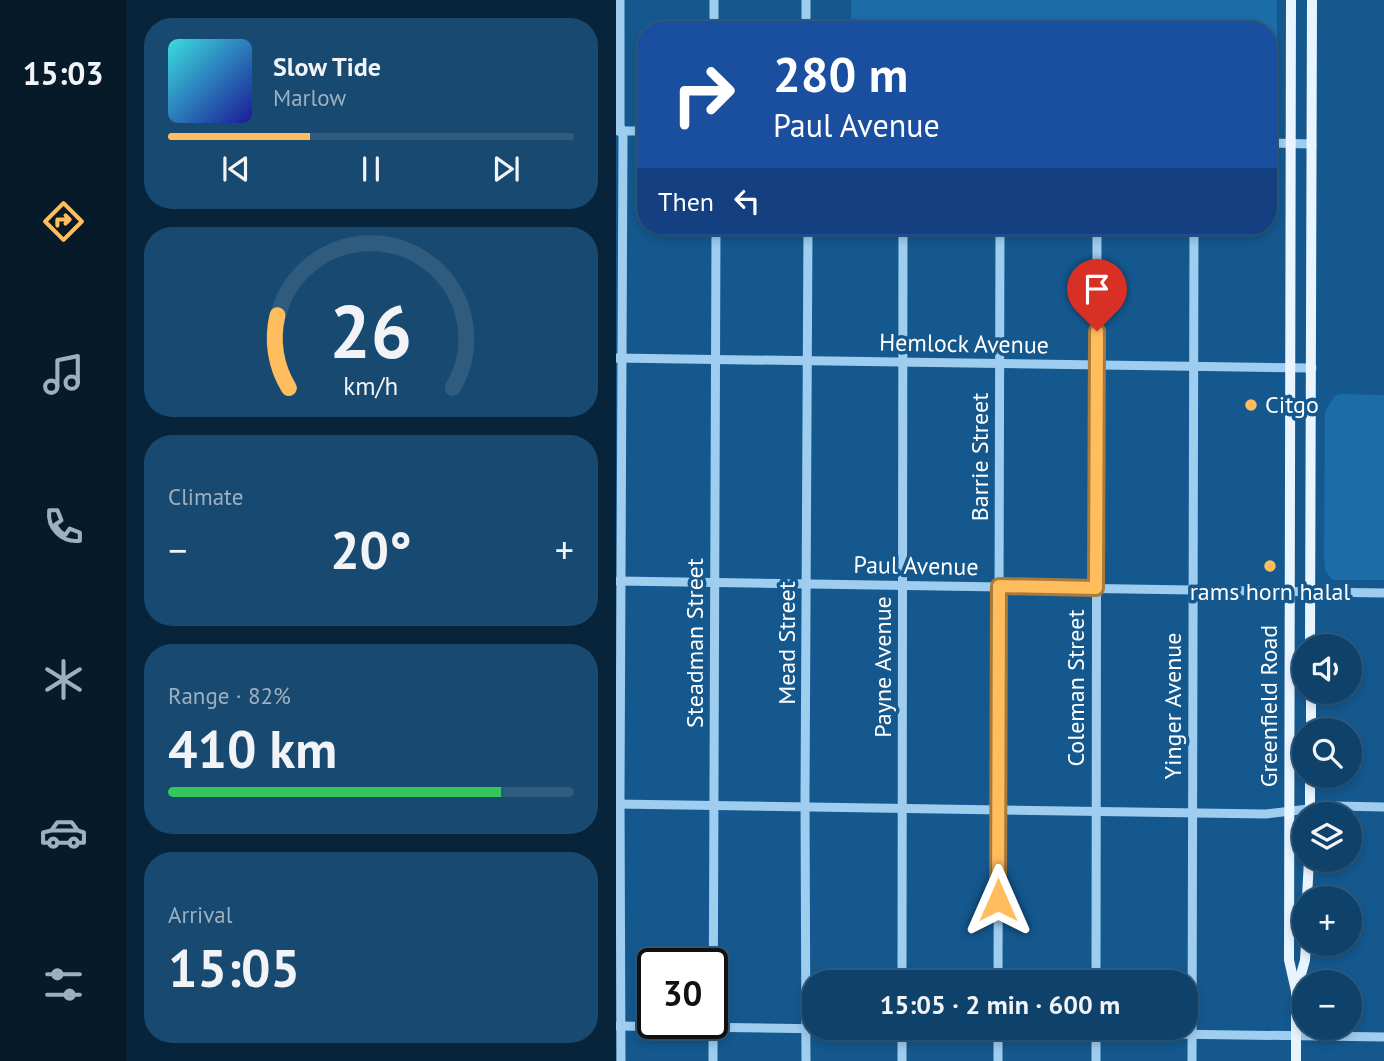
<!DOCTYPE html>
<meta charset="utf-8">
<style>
:root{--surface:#0f426a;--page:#184970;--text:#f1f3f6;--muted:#9bb0c1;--line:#2f5b7e;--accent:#ffbd5e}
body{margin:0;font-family:"PT Sans",sans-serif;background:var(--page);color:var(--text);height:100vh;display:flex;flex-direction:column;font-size:26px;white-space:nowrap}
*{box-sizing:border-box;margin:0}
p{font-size:23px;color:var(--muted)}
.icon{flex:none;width:38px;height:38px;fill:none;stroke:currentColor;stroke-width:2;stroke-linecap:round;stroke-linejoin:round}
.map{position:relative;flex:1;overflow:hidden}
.details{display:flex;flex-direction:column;gap:18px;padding:18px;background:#08243a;width:490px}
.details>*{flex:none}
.banner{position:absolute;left:21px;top:21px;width:640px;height:214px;border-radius:28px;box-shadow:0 4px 10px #0003,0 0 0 2px var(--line);background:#1a4fa0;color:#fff;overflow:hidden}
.fabs{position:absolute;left:676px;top:634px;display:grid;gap:14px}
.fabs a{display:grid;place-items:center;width:70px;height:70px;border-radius:50%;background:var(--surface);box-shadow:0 4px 10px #0003,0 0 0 2px var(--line);font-size:35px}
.speed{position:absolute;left:21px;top:948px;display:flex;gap:14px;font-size:35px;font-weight:700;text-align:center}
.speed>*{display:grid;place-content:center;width:91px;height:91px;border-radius:50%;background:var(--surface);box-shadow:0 4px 10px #0003,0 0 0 2px var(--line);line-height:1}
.speed .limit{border:4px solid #111;border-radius:10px;background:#fff;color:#111}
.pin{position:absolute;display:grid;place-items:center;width:60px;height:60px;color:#fff;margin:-72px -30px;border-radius:50% 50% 50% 0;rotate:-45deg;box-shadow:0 0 7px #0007}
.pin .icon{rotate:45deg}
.me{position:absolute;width:77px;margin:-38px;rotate:0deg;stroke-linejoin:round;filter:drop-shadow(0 0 5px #0008)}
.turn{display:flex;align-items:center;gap:24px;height:147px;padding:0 21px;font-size:32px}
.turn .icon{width:91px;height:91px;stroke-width:2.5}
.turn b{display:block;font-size:49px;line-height:60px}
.then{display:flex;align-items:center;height:66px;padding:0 21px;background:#0003;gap:14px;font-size:26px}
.big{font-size:52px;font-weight:600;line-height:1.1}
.details .widget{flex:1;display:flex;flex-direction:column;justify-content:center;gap:10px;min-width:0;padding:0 24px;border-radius:28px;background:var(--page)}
.details .dial{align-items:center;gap:0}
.dial svg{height:182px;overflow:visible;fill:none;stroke:var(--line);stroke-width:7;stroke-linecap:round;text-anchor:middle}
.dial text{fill:var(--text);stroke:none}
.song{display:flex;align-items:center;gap:21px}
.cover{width:84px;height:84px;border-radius:10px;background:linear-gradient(135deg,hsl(180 70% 55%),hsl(240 70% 35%))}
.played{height:7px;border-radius:4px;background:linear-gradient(90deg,var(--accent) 35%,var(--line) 35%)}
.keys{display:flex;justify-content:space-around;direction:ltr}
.heat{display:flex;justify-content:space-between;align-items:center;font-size:38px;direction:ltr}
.charge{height:10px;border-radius:5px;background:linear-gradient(90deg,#34c759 82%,var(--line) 0)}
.trip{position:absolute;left:186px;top:970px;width:396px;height:70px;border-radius:28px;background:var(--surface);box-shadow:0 4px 10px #0003,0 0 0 2px var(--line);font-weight:600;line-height:70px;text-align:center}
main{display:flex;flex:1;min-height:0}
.menu{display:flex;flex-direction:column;width:126px;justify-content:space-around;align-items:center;background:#061a2a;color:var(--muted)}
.menu .icon{width:49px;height:49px}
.menu .selected{color:var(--accent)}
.menu b{font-size:32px;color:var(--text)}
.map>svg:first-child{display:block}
.green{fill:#1c6ca8}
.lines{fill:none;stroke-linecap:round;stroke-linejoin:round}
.minor{stroke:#9ecdf0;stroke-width:9}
.major{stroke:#e8f4ff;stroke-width:10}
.route-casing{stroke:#a67b3d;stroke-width:18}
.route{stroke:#ffbd5e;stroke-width:12}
.poi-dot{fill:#ffbd5e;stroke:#14588e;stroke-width:2.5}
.labels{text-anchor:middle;stroke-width:7;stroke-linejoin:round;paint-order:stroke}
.street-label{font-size:24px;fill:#fff;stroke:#14588e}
.poi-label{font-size:24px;fill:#fff;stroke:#14588e;text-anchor:start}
</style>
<main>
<nav class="menu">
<b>15:03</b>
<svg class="icon selected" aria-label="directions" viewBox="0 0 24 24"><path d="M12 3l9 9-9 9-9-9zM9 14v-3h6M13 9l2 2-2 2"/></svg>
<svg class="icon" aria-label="music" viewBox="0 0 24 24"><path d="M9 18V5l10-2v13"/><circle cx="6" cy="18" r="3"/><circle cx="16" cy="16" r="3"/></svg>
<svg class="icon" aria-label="phone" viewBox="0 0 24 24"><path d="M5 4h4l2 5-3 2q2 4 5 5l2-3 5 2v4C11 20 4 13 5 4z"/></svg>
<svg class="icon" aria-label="climate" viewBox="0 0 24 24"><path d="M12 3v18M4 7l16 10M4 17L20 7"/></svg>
<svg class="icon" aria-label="car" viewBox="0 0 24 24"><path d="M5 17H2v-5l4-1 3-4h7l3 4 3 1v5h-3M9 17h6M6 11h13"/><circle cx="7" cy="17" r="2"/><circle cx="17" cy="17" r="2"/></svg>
<svg class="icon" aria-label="filters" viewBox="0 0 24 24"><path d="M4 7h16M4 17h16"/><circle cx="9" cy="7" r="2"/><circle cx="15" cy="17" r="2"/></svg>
</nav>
<section class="details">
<div class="widget">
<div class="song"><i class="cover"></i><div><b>Slow Tide</b><p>Marlow</p></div></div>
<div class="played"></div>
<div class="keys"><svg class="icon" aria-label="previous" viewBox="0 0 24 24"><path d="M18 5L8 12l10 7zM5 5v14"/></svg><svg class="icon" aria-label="pause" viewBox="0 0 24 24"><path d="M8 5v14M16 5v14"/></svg><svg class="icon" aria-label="next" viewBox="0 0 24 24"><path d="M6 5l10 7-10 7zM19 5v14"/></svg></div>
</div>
<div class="widget dial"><svg viewBox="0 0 100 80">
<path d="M14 69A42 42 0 1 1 86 69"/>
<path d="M14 69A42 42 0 0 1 9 37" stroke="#ffbd5e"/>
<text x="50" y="56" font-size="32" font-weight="700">26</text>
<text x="50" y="72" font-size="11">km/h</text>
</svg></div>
<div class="widget"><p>Climate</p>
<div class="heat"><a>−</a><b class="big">20°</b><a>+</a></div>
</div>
<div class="widget"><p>Range · 82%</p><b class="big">410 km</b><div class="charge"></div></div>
<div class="widget"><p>Arrival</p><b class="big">15:05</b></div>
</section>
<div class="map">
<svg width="768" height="1061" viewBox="0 0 768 1061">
<rect width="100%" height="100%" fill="#14588e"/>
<g class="green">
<path d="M235,0H661V132H653V30H235Z"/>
<path d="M724,394L768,395V580H717L709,571L708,554L709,411L719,396Z"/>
</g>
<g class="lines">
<g class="minor">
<path d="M4,0V125L7,137L4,796L5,1061"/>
<path d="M98,0V30"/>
<path d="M190,0V30"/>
<path d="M2,131H30"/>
<path d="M653,143L696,144"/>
<path d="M0,358L696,368"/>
<path d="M2,581L768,593"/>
<path d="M0,804L650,814L718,806L768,807"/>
<path d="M286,982L287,226"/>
<path d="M382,982L384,226"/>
<path d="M480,982L481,226"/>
<path d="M2,1026L768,1037"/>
<path d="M97,1061L100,226"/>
<path d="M190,1061L189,798L192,226"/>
<path d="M286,1061V1027"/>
<path d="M382,1061V1027"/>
<path d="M480,1061V1029"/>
<path d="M576,1061L578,226"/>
</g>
<g class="major">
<path d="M675,0L673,960L680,991V1061"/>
<path d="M694,646L696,0"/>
<path d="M695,730V691"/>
<path d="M694,814V775"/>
<path d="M691,898L693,859"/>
<path d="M681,989L689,960L690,943"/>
</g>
</g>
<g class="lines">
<g class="route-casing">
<path id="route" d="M382,900L383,586L480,588L481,331"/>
</g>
<use href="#route" class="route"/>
</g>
<g class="poi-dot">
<circle cx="635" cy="405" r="7"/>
<circle cx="654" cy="566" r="7"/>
</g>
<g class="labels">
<g class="street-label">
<text transform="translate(348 344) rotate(1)" y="8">Hemlock Avenue</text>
<text transform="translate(364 457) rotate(-90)" y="8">Barrie Street</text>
<text transform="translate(300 566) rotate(1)" y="8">Paul Avenue</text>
<text transform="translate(79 643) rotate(-90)" y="8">Steadman Street</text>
<text transform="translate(171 643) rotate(-90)" y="8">Mead Street</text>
<text transform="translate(267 667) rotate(-90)" y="8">Payne Avenue</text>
<text transform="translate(460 688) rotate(-90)" y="8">Coleman Street</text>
<text transform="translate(557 706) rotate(-90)" y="8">Yinger Avenue</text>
<text transform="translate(653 706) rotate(-90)" y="8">Greenfield Road</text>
</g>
<g class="poi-label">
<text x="649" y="413">Citgo</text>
<text x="654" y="600" text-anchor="middle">rams horn halal</text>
</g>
</g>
</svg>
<div class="fabs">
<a><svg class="icon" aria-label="sound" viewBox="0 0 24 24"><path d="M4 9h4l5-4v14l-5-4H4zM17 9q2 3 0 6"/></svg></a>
<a><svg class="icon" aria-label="search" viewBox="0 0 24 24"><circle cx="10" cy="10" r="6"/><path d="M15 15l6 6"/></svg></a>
<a><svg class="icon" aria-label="layers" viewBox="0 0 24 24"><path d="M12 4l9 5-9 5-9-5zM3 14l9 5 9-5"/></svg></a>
<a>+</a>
<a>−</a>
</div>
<div class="speed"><div class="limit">30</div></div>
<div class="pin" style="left:481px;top:331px;background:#d93025"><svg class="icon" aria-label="arrive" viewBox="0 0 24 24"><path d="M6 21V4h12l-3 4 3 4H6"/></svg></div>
<svg class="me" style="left:382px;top:900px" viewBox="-20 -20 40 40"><path d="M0-17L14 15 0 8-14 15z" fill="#ffbd5e" stroke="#fff" stroke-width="4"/></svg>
<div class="trip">15:05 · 2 min · 600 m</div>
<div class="banner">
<div class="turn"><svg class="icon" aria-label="right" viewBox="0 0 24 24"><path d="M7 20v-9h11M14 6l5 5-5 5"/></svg><div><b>280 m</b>Paul Avenue</div></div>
<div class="then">Then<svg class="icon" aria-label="left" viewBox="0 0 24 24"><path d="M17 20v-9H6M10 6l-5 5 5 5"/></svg></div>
</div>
</div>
</main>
